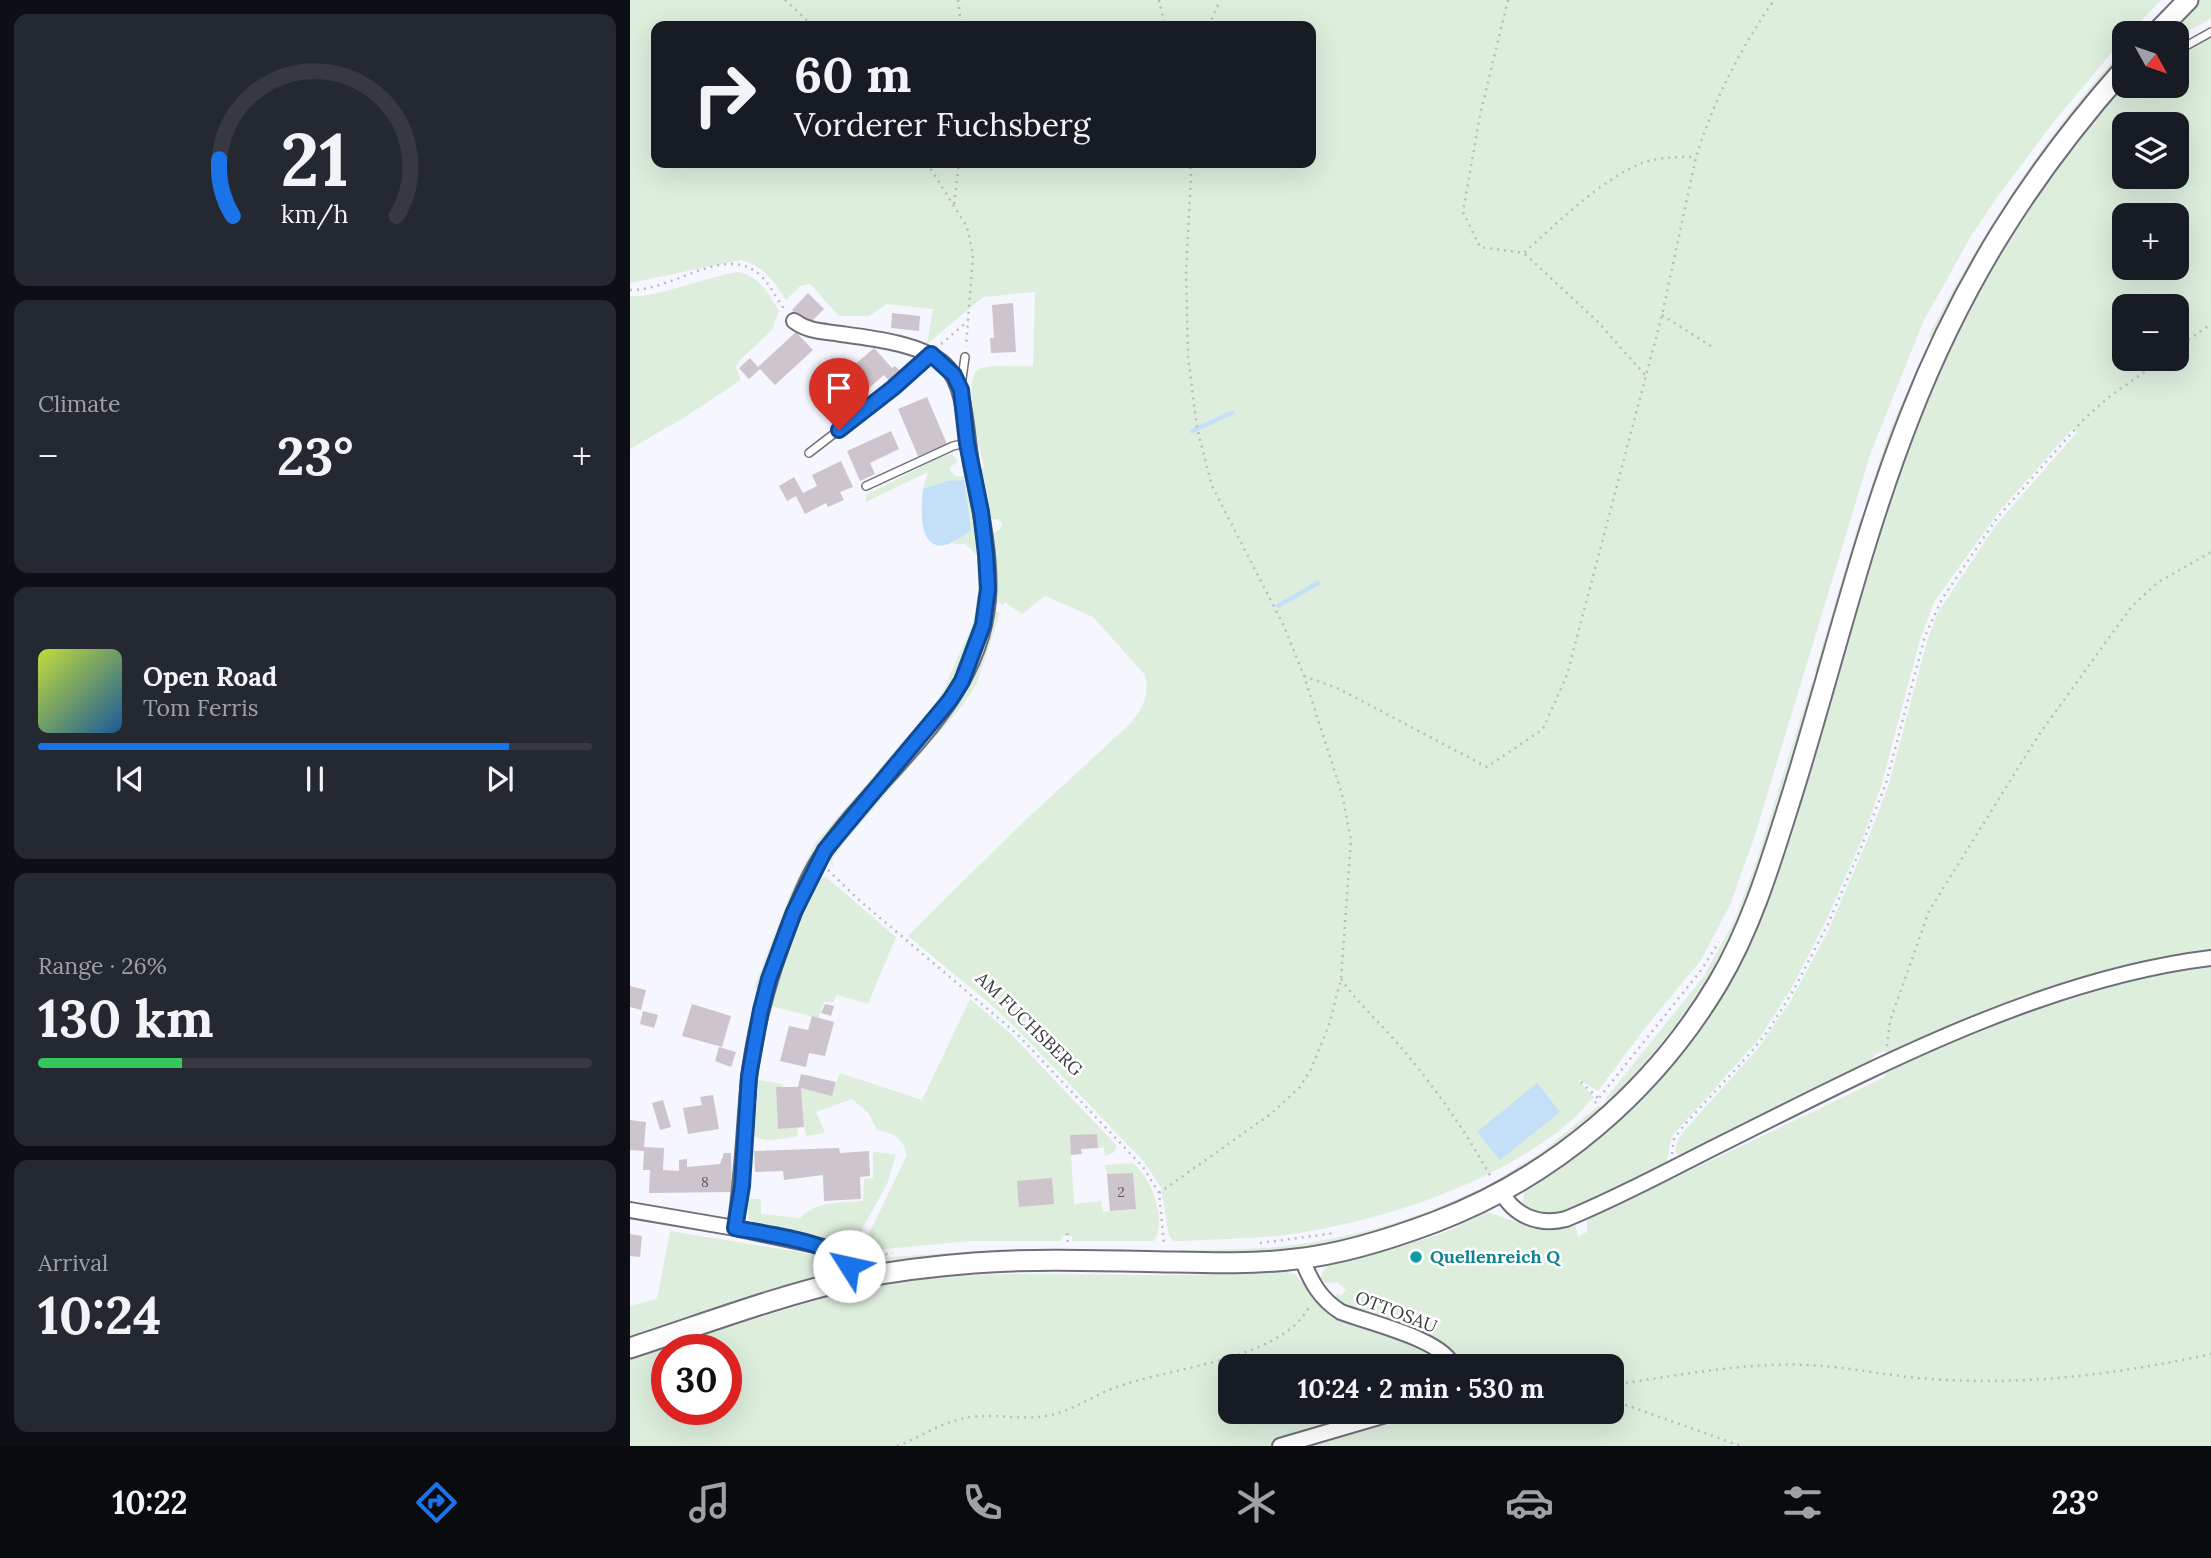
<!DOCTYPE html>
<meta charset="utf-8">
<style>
:root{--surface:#171b24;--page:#242831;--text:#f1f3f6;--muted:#9ea1a6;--line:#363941;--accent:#1a73e8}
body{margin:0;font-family:Lora,serif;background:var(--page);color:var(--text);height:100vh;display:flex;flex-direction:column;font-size:26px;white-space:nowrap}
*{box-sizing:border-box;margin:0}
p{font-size:23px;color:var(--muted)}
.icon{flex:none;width:38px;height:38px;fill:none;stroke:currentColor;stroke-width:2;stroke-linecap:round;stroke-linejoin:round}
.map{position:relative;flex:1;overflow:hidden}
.drawer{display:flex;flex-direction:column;gap:14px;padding:14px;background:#0d0f14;width:630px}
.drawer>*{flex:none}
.hud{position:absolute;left:21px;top:21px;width:665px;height:147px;border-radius:14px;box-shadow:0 7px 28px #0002;background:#171b24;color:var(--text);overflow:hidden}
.needle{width:46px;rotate:130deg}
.controls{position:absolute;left:1482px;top:21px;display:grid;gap:14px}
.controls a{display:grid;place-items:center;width:77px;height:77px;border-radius:14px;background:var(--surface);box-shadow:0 7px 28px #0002;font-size:35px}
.speed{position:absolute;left:21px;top:1334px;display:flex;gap:14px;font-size:35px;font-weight:700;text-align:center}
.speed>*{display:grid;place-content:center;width:91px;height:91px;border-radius:50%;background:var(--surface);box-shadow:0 7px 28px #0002;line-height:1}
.speed .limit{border:10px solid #d22;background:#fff;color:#111}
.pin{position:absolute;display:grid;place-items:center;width:60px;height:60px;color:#fff;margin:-72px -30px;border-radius:50% 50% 50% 0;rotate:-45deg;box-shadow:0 0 7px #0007}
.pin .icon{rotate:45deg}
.me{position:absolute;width:77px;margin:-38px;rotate:305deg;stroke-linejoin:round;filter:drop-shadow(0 0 5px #0008)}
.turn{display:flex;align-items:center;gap:24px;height:147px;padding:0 28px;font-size:32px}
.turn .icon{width:91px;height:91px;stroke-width:2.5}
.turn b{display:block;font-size:49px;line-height:60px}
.big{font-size:52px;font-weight:700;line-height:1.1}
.drawer .widget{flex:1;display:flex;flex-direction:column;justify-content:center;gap:10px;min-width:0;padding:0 24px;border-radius:14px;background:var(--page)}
.drawer .dial{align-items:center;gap:0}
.dial svg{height:182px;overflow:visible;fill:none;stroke:var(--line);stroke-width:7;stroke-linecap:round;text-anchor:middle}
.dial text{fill:var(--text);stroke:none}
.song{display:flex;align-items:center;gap:21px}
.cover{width:84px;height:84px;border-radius:10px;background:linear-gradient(135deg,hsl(70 70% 55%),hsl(210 70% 35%))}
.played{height:7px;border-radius:4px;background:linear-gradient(90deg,var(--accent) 85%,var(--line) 85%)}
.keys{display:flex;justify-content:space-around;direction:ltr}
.heat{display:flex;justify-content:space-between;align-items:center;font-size:38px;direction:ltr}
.charge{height:10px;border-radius:5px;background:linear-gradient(90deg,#34c759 26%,var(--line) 0)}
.trip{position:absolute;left:588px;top:1354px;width:406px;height:70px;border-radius:14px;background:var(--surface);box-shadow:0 7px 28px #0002;font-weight:700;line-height:70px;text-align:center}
.dock{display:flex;height:112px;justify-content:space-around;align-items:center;background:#090b0e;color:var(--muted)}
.dock .icon{width:49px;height:49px}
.dock .selected{color:var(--accent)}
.dock b{font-size:32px;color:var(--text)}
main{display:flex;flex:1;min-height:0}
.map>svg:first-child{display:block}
.green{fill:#ded;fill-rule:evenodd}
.water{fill:#c4dff8}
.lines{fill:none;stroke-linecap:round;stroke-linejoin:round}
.stream{stroke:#c4dff8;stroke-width:4.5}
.building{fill:#cec4cc}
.lane-casing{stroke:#6f6f79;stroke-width:10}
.street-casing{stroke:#6f6f79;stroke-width:18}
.secondary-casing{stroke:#6f6f79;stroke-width:23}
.path{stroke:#bbbbc3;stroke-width:2.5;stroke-dasharray:2 5;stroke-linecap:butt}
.lane{stroke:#fff;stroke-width:7}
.street{stroke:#fff;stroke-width:14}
.secondary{stroke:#fff;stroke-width:19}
.route-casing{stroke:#114b97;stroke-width:18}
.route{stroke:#1a73e8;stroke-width:12}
.culture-dot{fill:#0f9aa8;stroke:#fff;stroke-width:2.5}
.labels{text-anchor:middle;stroke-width:5;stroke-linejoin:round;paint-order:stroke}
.number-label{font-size:14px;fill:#5e5c62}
.street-label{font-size:18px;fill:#39393e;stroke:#fff}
.culture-label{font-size:18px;font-weight:bold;fill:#0d838f;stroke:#fff;text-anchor:start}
</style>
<main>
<section class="drawer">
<div class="widget dial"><svg viewBox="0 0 100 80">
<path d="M14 69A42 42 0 1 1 86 69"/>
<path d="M14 69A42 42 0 0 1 8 44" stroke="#1a73e8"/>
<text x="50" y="56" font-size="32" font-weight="700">21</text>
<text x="50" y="72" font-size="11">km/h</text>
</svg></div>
<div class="widget"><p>Climate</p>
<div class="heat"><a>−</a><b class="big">23°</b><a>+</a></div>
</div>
<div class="widget">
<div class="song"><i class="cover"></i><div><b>Open Road</b><p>Tom Ferris</p></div></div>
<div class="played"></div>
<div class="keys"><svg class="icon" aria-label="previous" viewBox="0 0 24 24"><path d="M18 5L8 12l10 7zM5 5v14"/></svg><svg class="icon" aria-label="pause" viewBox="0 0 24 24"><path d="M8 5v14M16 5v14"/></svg><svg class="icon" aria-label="next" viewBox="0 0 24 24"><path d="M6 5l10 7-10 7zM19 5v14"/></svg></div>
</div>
<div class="widget"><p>Range · 26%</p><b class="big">130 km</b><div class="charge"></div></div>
<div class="widget"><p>Arrival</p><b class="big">10:24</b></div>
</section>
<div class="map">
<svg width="1581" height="1446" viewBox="0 0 1581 1446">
<rect width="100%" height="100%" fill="#f6f6ff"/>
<g class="green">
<path d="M0,0H1531L1499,33H1494V38L1422,124L1366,199L1341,236L1293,322L1241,452L1125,835L1100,905L1071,960L1015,1028L968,1091L946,1078L964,1097C954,1107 945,1118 934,1127C860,1185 755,1220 663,1234C626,1239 588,1239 551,1241H544L539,1236L531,1188L515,1163L386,1028L359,1003L278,936L389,826L501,723C513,707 520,695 515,675L463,617L415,596L392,614L375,602L373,605L363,599L360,534L368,531L373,524L368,519L358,520L349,470L354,467C350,450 332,382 348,370C355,364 392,366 403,366L405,292L353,297L297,344L303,309L257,304L239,316H209L180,284L170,286L156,300C142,279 136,268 111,260L0,283ZM26,26H681V163H26Z"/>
<path d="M1570,0H1581V19L1547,36V33H1537Z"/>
<path d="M1581,37V1446H0V1357L213,1292L216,1299L223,1297L221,1290L225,1288C335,1267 447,1276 558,1275C590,1274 622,1271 655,1271L666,1275L686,1300L702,1302L707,1293L711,1296L716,1290L707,1282L695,1283L690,1278L694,1269L703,1262L757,1251L813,1233L858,1212C887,1223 914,1232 945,1225L948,1236L957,1232V1220L1255,1077L1261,1055L1255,1051L1246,1054L1238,1065L1051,1157L1045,1151L1047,1142L1055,1130L1130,1046L1161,1000L1197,933L1235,846L1258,787L1297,641L1308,612L1366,525L1447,432L1443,428L1368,513L1304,602L1290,640L1251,787L1233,837L1196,921L1161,989L1129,1039L1043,1135C1038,1145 1040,1156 1035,1164C1006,1179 918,1237 893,1202L894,1193L900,1186L937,1162L970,1137L1015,1095L1038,1068L1099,982L1257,506L1299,392L1332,321L1374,240L1419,174L1494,80V86H1547V57ZM1494,124H1547V177H1494ZM1494,215H1547V268H1494ZM1494,306H1547V359H1494ZM37,1349H96V1409H37ZM600,1367H982V1412H600Z"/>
<path d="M1484,60H1486L1487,63L1337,271L1304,335L1300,338L1299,335C1350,236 1410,143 1484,60Z"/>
<path d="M107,272C129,275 138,293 149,311L142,330L109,361L106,368L111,380L52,419L0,449V296C22,299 80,276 107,272Z"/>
<path d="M1296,348L1298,350L1250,469L1240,500L1236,503L1260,430Z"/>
<path d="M322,454L328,462L321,466L320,470L325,476L338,477L348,518L353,580L350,622L343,640L332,659L320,694L197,839H193L182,857L185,859L131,990L124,988L160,894L185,843L303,707L313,691L343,623L348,591L347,555L335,544H322L341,530L317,481L293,489L298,472L236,502V495L312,456Z"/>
<path d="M1233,516L1189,672L1186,674L1185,671L1229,522Z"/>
<path d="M363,611L370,613L347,683L333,705L212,845L202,860L204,871L199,857C244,792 314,741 347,667C355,649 359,630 363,611Z"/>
<path d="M1184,682L1144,821L1109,920L1078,978L1045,1026L1007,1073L983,1098L976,1101L977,1097L1074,976L1105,919L1126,863L1181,684Z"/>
<path d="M196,877L266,937L238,1004L207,995L203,1003L194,1002L188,1018L141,1006C149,975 171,900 192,878Z"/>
<path d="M340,999L380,1033L487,1146L483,1153L475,1156L474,1147L468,1148L467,1134L440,1135L444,1204L471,1201L473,1212L505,1209L503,1173L477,1174L475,1165L502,1163C521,1175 538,1221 524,1241H442V1236H432L431,1241H340L245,1250H236L233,1246L277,1155C273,1138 264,1133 247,1130L239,1114L222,1099L186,1112L195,1133L176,1136L174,1127L171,1088L202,1095L210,1073L292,1100Z"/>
<path d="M129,1080L153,1084L152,1087L146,1088L148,1129L167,1127L168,1136C155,1138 133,1144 123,1135Z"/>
<path d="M968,1106H971L970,1110C949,1131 882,1184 854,1188L913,1151Z"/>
<path d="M243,1152L266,1154L257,1184L226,1240L208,1245L184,1235L127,1226L118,1218V1199H131V1214L170,1218C188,1200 211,1203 233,1201L234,1179L243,1178Z"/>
<path d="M847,1190L850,1192L847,1195C776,1225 708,1249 631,1254C602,1255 573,1253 545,1253L550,1250C588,1250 626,1250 663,1245C726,1237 790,1218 847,1190Z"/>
<path d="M40,1231L200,1257C208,1265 205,1273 195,1278L0,1338V1306L27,1299Z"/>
<path d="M376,1249H429L432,1252L254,1264L243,1262L247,1258Z"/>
</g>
<g class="water">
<path d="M334,480L341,530C295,568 288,529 293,489L317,481Z"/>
<path d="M907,1083L930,1112L870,1160L847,1132Z"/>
</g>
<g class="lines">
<g class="stream">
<path d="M562,431L602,413"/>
<path d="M648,606L688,583"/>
</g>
</g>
<g class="building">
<path d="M178,293L194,309L177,326L162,310Z"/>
<path d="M383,303L386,352L361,353L360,338H364L362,305Z"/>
<path d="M262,313L290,316L289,331L261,328Z"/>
<path d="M166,332L183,350L145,385L130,369L119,379L109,368L120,358L128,367Z"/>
<path d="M244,348L262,368L265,366L272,373L261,383L254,375L233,393L215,373Z"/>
<path d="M297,397L317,444L288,456L268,409Z"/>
<path d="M261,431L269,449L240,463L245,474L230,481L217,451Z"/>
<path d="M211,461L223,487L210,492L214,500L198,507L196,503L175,514L166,496L157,501L149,486L164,477L173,493L187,486L182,475Z"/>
<path d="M0,986L16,990L11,1010L0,1007Z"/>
<path d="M62,1004L101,1016L92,1047L52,1036Z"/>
<path d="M195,1004L204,1006L201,1016L191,1013Z"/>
<path d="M13,1011L28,1015L24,1028L10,1024Z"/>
<path d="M182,1016L204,1022L195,1056L179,1053L176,1067L150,1061L159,1026L178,1030Z"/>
<path d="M89,1047L106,1052L101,1067L85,1061Z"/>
<path d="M171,1074L206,1082L202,1096L171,1088L174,1127L148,1129L146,1087H168Z"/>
<path d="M83,1095L89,1129L58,1134L53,1108L72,1105L70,1097Z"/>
<path d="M33,1100L41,1127L30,1130L22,1103Z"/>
<path d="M0,1120L16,1122L14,1147L34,1148L33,1170L49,1171V1160L57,1159V1167L90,1164L94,1153H101L102,1192L19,1193L20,1170H13L14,1151L0,1150Z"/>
<path d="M467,1134L468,1148L451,1149L452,1154L441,1155L440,1135Z"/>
<path d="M209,1148L210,1153L239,1151L240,1176L230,1177L231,1199L194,1201L193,1175L154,1180L153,1171L125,1172L124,1151Z"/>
<path d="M503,1173L506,1209L480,1211L477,1174Z"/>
<path d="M422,1178L424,1204L389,1207L387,1181Z"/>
<path d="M0,1234L12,1236L10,1257L0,1256Z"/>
</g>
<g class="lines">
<g class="lane-casing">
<g id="lane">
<path d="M1547,51L1581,32"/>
<path d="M331,386L335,357"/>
<path d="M179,453L263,388L301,354"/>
<path d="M236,486L323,446L336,443"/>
</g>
</g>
<g class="street-casing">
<g id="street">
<path d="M871,1191C884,1216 909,1226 936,1219C985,1199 1032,1174 1079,1150C1234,1073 1407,979 1581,958"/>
<path d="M0,1210L105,1228L194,1247L213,1257L225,1279"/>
<path d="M105,1228C113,1178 114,1129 119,1079C125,1023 142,968 163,915C172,893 181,870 195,851C251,770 349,706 358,600C361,557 351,512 342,469C336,439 337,386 315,365C293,344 241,338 211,334C193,331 179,332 164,321"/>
<path d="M672,1259C681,1282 690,1299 711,1312C737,1322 816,1340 823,1367"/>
<path d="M650,1446L766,1412"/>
</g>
</g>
<g class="secondary-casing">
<g id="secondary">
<path d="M1526,33L1558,0"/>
<path d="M0,1348C74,1324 147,1296 223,1279C263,1271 304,1266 344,1263C410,1258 478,1261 544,1262C584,1263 625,1264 666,1259C713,1254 760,1239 805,1222C923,1177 1023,1092 1088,983C1122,926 1141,861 1161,798C1201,671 1231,540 1280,416C1332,283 1400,175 1494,69"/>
</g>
</g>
<g class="path">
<path d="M155,0L183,26"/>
<path d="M328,0L331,26"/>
<path d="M529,0L535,26"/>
<path d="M878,0L850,115L833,212L850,247L894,253C925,225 973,178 1012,163C1029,157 1048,157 1066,157"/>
<path d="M579,26L590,0"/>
<path d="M1503,33L1511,25"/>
<path d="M1483,56L1494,43"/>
<path d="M297,163L337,227L343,255L336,347"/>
<path d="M324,204L329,163"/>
<path d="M895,254L968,322L1016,376"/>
<path d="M0,290C43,291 95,243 130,275C141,285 146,299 156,311"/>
<path d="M1032,315L1084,348"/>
<path d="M311,344L338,321"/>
<path d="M1547,348L1581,324"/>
<path d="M674,676L707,688L857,767L913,729L937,675L1032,315L1066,157C1084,99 1110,50 1144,0"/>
<path d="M198,870L229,900L387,1034L513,1167L529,1193L534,1244"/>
<path d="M711,979C725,1000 744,1017 761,1036C800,1080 834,1128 862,1179"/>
<path d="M1257,1046L1260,1021L1299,911L1408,736L1502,606L1527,583L1581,552"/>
<path d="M951,1082L969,1099"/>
<path d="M965,1103L1072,969L1089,942"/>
<path d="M1042,1154L1044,1139L1055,1124L1117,1057L1138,1031L1163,991L1198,924L1230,850L1256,783L1295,636L1312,599L1367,518L1453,420L1479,397L1533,359"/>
<path d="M529,1193L642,1113L670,1087L681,1069L699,1025L711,979L721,840L712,794L674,676L654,626L582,486L567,428L558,356L556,270L561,176L560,163"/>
<path d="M437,1233L438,1244"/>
<path d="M630,1243L706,1233"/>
<path d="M228,1259L263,1253"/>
<path d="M836,1359L859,1367"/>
<path d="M982,1385C1046,1376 1113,1362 1178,1365C1219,1367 1259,1376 1300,1379C1395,1386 1489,1374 1581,1354"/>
<path d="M982,1400L1111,1446"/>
<path d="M267,1446C289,1438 308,1424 331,1419C360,1411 391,1422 421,1415C443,1410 463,1396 484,1388C538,1367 653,1361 680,1305"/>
</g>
<use href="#lane" class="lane"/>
<use href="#street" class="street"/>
<use href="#secondary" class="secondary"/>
</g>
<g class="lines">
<g class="route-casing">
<path id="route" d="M209,430L263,388L301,354L324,375L331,390L337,443L351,512L356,554L358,589L353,625L332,681L320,700L195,850L164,912L139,979L131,1010L119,1076L112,1186L105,1228C134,1234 204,1241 219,1266"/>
</g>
<use href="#route" class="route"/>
</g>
<circle class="culture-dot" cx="786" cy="1257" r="7"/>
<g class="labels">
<g class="number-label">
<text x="75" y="1187">8</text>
<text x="491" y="1197">2</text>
</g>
<g class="street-label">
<text transform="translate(399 1024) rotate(44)" y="6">AM FUCHSBERG</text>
<text transform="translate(766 1312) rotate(21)" y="6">OTTOSAU</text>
</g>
<g class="culture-label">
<text x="800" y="1263">Quellenreich Q</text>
</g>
</g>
</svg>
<div class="controls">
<a><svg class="needle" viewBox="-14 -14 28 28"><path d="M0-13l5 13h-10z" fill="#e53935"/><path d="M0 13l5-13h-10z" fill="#9ea1a6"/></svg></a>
<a><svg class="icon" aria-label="layers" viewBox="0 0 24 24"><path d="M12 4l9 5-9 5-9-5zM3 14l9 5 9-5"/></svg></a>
<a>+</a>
<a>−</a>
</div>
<div class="speed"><div class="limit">30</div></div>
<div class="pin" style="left:209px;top:430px;background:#d93025"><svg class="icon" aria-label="arrive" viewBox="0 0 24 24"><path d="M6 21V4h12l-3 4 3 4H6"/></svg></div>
<svg class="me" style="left:219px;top:1266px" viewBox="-20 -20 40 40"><circle r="19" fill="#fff"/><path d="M0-13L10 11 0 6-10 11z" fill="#1a73e8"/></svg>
<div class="trip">10:24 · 2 min · 530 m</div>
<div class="hud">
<div class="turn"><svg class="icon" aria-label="right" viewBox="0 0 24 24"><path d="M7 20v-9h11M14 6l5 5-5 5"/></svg><div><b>60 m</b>Vorderer Fuchsberg</div></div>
</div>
</div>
</main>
<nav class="dock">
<b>10:22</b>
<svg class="icon selected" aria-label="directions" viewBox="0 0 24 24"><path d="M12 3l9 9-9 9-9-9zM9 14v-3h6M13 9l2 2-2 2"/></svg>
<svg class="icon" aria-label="music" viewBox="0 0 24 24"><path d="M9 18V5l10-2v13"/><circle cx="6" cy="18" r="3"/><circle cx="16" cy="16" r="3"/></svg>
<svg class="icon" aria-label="phone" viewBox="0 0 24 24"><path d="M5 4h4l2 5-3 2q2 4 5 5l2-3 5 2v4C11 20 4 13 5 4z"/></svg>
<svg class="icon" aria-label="climate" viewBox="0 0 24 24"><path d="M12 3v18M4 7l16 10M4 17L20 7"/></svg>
<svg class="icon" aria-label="car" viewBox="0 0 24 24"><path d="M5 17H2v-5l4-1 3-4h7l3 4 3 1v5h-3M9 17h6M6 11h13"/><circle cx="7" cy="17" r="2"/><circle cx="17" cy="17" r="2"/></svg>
<svg class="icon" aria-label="filters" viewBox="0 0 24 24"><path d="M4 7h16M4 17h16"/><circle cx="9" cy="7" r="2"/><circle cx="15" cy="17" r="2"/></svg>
<b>23°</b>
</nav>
